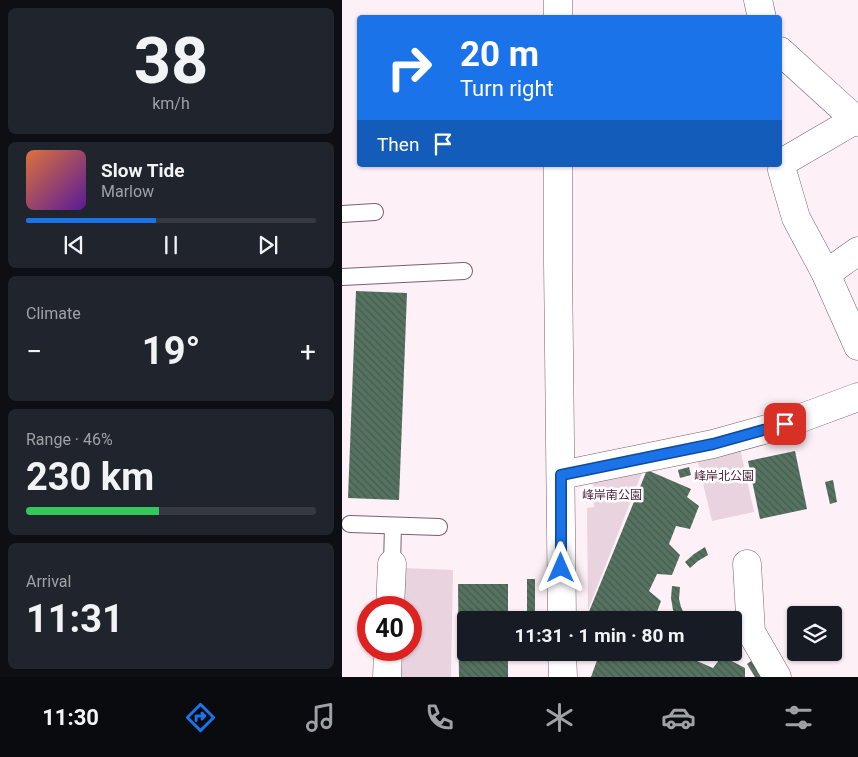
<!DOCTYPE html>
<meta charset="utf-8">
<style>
:root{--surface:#171b24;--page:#20242c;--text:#f1f3f6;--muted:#9ea1a6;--line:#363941;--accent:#1a73e8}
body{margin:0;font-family:Roboto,"Noto Sans JP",sans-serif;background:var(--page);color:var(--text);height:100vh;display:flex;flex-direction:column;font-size:19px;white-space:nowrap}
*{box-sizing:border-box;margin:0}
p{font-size:16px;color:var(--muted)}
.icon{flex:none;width:28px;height:28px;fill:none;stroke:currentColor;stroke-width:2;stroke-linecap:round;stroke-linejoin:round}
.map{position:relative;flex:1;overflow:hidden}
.drawer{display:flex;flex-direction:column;gap:8px;padding:8px;background:#0d0f14;width:342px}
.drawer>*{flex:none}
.top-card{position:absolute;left:15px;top:15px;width:425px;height:152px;border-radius:5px;box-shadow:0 1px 4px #0004;background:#1a73e8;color:#fff;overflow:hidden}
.controls{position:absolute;left:445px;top:606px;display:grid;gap:10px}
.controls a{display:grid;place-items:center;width:55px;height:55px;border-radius:5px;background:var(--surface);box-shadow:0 1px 4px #0004;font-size:25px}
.speed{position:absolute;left:15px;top:596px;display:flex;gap:10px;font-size:25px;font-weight:700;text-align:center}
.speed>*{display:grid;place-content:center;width:65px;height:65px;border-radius:50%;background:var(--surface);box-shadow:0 1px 4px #0004;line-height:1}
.speed .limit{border:8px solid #d22;background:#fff;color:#111}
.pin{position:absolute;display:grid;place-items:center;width:42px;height:42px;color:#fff;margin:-21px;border-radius:10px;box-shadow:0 2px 8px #0006}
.me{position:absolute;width:55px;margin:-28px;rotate:0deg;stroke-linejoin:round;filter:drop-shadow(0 0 4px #0008)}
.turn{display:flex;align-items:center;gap:18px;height:105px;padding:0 20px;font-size:22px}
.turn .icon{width:65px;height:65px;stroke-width:2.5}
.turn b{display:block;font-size:35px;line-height:42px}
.then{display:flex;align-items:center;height:48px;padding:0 20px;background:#0003;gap:10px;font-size:19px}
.big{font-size:38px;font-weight:700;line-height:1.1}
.drawer .tile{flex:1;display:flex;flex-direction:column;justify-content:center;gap:8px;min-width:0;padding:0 18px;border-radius:8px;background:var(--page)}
.drawer .dial{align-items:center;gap:0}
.dial b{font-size:65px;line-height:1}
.song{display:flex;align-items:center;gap:15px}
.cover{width:60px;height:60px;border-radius:8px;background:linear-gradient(135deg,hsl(20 70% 55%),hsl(270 70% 35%))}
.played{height:5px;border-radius:2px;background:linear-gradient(90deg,var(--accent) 45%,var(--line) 45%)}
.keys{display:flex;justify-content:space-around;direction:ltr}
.heat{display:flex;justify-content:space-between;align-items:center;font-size:28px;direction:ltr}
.charge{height:8px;border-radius:4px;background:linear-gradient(90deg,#34c759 46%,var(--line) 0)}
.trip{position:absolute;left:115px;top:611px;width:285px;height:50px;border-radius:5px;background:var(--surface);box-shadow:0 1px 4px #0004;font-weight:700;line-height:50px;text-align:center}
.dock{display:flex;height:80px;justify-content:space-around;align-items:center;background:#090b0e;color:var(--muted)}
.dock .icon{width:35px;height:35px}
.dock .on{color:var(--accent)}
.dock b{font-size:22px;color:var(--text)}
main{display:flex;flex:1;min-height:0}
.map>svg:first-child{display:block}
.green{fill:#e9d3df}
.building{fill:url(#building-back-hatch)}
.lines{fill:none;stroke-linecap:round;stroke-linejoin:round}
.service-casing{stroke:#7b5f70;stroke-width:18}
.minor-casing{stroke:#7b5f70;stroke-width:29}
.tertiary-casing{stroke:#7b5f70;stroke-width:29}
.service{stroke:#fff;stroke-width:16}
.minor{stroke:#fff;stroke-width:28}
.tertiary{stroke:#fff;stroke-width:28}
.route-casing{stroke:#114b97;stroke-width:12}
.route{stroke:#1a73e8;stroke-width:9}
.labels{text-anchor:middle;stroke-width:5;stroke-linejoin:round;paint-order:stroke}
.park-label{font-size:12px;fill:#4c223d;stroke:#fff}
</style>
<main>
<section class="drawer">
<div class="tile dial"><b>38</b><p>km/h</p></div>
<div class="tile">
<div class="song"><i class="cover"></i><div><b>Slow Tide</b><p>Marlow</p></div></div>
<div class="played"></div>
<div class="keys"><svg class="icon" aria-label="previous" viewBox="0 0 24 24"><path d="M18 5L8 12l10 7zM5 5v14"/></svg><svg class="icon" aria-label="pause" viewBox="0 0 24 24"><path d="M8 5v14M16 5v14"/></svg><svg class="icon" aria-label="next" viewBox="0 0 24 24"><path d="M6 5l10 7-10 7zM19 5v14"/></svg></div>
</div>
<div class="tile"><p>Climate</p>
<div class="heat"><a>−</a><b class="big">19°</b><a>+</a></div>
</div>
<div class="tile"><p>Range · 46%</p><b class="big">230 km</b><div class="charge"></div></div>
<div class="tile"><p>Arrival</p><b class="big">11:31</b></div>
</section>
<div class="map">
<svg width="516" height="677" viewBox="0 0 516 677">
<defs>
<pattern id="building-back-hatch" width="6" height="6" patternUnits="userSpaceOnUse" patternTransform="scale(1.25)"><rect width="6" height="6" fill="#567362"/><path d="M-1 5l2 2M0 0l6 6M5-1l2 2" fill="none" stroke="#465a4e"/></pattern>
</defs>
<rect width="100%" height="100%" fill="#fdf0f7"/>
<g class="green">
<path d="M398,448L412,512L370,521L355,458Z"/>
<path d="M301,470L246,610L245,508L252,507L251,479Z"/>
<path d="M62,568L111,570L109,677H58L59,650H69V608L61,607Z"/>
</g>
<g class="building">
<path d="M14,291L65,293L57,500L6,498Z"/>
<path d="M453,451L465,509L418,519L406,461Z"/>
<path d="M347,467L349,475L338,478L336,470Z"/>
<path d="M305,470L349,489L345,497L357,506L348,529L334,526L327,544L338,555L330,575L315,574L307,591L319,601L312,620H264L246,614Z"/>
<path d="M491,480L495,502L488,504L483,482Z"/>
<path d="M363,547L366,555L356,561L348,568L343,562L352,554Z"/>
<rect x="185" y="579" width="8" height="41"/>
<path d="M116,584H166V620H124V652H166V677H117Z"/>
<path d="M330,586L338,587L337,599L339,607L344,618L340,620H336L331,610L329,598Z"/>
<path d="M258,652H305L309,655L311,652H355V661L371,668L380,656L403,668V677H249Z"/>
<path d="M412,659L423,677H413L405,664Z"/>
</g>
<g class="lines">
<g class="service-casing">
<g id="service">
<path d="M0,214L33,212"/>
<path d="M0,277L122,271"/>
<path d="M8,524L97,527"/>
<path d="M50,564L51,526"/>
</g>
</g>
<g class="minor-casing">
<g id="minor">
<path d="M416,0L420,18"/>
<path d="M438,51L516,122"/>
<path d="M513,120L441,162L440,170L454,218L484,274L516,346"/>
<path d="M484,274L516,251"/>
<path d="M219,475L371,444L443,424L516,397"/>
<path d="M405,564L409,632L435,677"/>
<path d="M48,608L50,564"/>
<path d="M45,677L46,650"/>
</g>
</g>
<g class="tertiary-casing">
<g id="tertiary">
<path d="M216,18V0"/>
<path d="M216,165V262L220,620"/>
<path d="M220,652L221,677"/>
</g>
</g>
<use href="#service" class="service"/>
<use href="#minor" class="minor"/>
<use href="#tertiary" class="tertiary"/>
</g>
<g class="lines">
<g class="route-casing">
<path id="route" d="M219,568V475L371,444L443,424"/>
</g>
<use href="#route" class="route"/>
</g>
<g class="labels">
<g class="park-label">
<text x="382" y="480">峰岸北公園</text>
<text x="270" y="499">峰岸南公園</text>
</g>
</g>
</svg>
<div class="controls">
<a><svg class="icon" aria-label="layers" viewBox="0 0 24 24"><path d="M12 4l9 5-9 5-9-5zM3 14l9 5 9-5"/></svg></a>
</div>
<div class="speed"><div class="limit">40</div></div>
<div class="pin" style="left:443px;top:424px;background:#d93025"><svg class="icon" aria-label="arrive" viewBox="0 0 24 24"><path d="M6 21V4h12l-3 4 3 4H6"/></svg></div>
<svg class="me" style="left:219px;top:568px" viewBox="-20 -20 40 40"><path d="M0-17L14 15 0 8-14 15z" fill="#1a73e8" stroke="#fff" stroke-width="4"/></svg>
<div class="trip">11:31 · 1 min · 80 m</div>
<div class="top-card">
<div class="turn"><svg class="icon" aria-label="right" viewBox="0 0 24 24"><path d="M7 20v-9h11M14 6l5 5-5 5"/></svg><div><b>20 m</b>Turn right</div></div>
<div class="then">Then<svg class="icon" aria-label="arrive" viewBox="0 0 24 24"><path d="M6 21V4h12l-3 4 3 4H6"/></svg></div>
</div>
</div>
</main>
<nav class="dock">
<b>11:30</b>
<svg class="icon on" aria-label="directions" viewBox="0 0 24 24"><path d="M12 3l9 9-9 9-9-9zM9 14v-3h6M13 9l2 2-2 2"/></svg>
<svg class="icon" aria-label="music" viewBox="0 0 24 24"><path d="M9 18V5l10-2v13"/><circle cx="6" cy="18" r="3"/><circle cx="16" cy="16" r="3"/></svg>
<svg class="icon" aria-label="phone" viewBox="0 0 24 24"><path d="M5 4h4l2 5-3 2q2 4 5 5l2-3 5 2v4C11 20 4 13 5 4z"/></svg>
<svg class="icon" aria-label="climate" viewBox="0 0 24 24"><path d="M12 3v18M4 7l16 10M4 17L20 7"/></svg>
<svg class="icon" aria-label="car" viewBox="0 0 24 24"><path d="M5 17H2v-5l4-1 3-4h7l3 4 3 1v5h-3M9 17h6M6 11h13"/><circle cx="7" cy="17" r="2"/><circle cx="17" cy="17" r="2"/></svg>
<svg class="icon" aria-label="filters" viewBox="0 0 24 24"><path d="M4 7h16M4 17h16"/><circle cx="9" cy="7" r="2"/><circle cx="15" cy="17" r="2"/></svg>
</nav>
